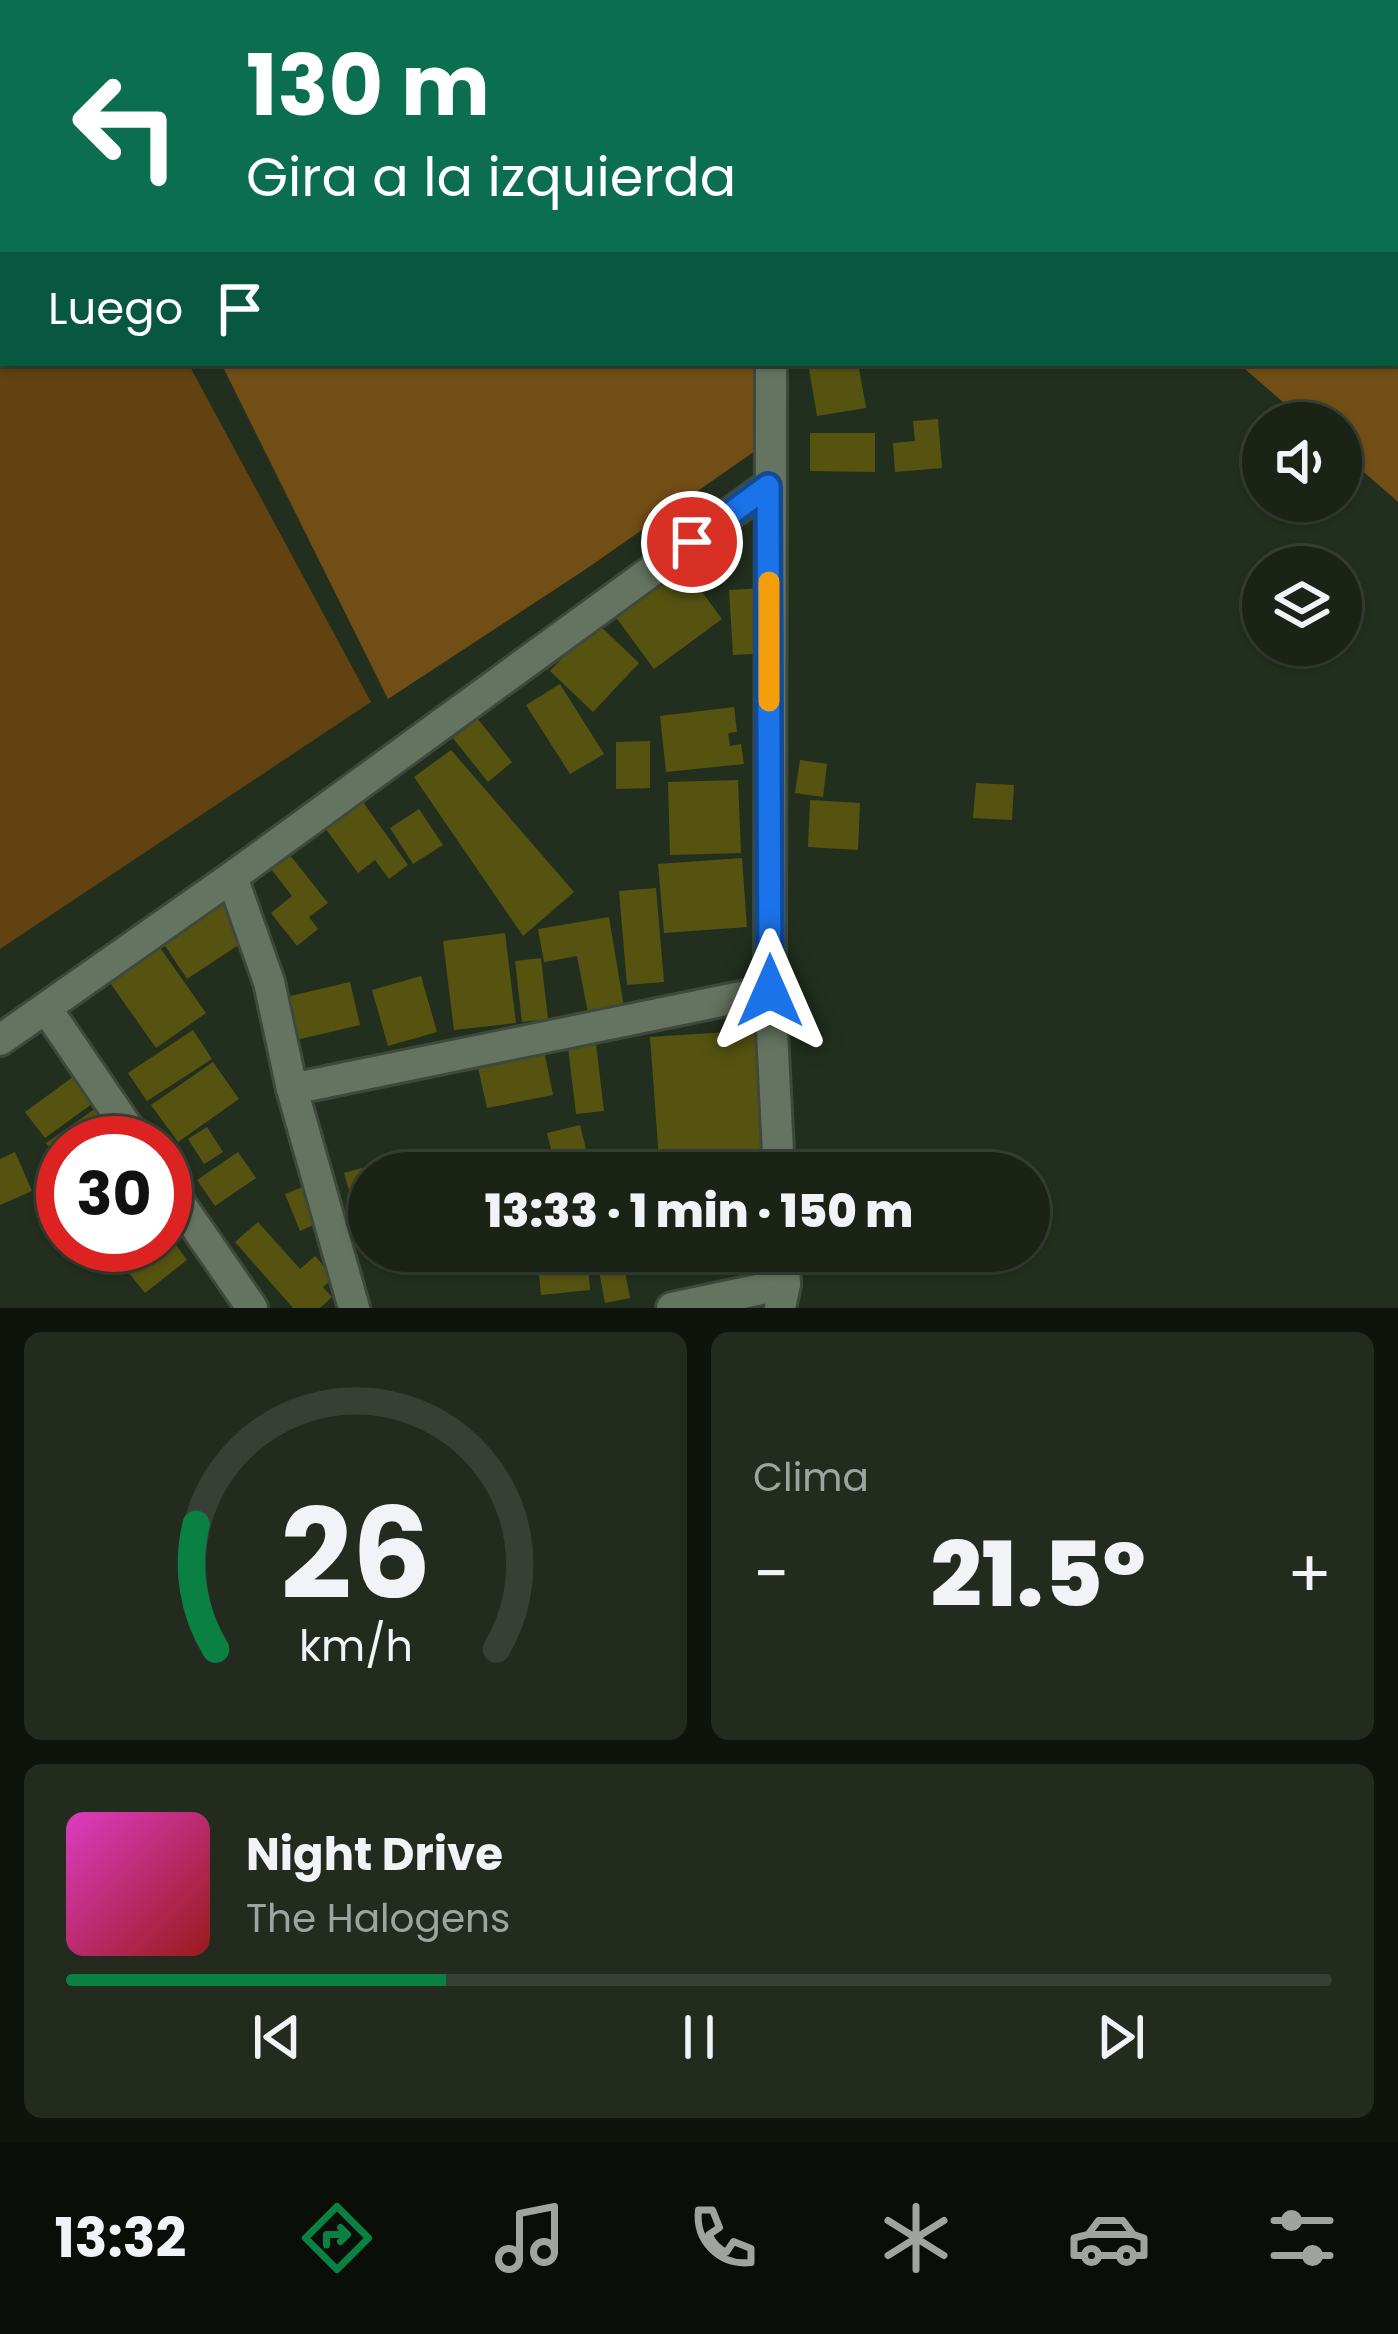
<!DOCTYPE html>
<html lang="es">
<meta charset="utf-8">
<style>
:root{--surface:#1a2316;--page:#232b1f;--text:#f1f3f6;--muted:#9fa4a1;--line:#384035;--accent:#0b8043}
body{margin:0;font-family:Poppins,sans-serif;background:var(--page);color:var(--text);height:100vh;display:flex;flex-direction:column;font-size:45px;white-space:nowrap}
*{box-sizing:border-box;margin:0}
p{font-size:39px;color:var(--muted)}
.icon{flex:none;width:66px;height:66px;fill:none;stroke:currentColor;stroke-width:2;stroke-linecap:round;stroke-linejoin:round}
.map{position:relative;height:1308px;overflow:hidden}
.side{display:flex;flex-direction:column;gap:24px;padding:24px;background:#0e130c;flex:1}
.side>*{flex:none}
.hud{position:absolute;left:0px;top:0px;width:1398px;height:366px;box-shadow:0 3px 9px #0004,0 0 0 3px var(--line);background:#0b6e4f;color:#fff;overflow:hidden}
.buttons{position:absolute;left:1242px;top:402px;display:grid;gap:24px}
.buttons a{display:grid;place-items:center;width:120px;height:120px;border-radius:50%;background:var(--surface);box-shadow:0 3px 9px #0004,0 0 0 3px var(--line);font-size:60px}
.speed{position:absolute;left:36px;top:1116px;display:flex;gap:24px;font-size:60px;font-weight:700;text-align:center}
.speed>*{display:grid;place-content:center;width:156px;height:156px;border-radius:50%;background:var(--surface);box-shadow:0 3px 9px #0004,0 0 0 3px var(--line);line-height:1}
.speed .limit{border:18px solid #d22;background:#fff;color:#111}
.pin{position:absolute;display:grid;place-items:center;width:102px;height:102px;color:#fff;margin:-51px;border:6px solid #fff;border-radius:50%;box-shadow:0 3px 12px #0007}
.me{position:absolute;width:132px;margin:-66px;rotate:0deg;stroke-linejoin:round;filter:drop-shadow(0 0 9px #0008)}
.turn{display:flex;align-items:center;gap:42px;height:252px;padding:0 48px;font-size:54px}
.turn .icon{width:156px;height:156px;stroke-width:2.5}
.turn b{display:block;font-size:84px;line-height:102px}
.then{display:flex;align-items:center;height:114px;padding:0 48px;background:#0003;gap:24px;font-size:45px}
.big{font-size:90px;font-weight:800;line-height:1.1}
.side .widget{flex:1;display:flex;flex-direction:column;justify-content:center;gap:18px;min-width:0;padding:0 42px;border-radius:18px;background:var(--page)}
.side .dial{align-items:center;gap:0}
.dial svg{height:312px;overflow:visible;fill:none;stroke:var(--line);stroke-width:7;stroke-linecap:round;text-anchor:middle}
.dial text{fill:var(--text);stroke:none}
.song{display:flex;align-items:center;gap:36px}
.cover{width:144px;height:144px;border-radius:18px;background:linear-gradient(135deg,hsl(310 70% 55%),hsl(0 70% 35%))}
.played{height:12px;border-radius:6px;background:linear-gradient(90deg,var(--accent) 30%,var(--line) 30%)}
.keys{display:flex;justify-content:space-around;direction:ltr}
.heat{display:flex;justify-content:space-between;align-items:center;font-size:66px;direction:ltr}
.side .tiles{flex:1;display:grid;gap:24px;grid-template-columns:1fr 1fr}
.widget:last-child{grid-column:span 2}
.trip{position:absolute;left:348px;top:1152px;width:702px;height:120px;border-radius:60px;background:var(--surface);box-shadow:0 3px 9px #0004,0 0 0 3px var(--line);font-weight:800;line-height:120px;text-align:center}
.dock{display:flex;height:192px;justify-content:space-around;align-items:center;background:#0a0e09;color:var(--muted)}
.dock .icon{width:84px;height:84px}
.dock .current{color:var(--accent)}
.dock b{font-size:54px;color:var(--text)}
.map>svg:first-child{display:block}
.green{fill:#614210}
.forest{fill:#714e16}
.building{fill:#565311}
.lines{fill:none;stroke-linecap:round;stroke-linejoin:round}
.street-casing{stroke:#3e493b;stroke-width:36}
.street{stroke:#657460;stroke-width:30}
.route-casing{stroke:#114b97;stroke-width:30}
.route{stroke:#1a73e8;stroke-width:21}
.slow{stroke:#f59e0b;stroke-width:21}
</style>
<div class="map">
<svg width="1398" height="1308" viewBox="0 0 1398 1308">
<rect width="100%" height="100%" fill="#222f1e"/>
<path class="green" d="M0,16L3,363H188L371,702L0,949Z"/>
<g class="forest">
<path d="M37,0H758L39,3Z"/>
<path d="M1118,0H1398V502L1341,452V423H1307L1238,363H1395V3H1118Z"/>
<path d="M221,363H755V451L586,569L388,699Z"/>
</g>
<g class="building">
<path d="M808,363H858L866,408L817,416Z"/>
<path d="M938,419L942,468L895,472L893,443L915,441L913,421Z"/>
<path d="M810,433H875V472L810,471Z"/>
<path d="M683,566L722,619L654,669L615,616Z"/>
<path d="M763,588L767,653L733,655L729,590Z"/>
<path d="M596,622L639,663L593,712L550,671Z"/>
<path d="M560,684L604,754L570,774L526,705Z"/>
<path d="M734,707L737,732L728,733L730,746L741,744L744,764L666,772L660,716Z"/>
<path d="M477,718L512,762L488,782L452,737Z"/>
<path d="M650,741V788L616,789V742Z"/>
<path d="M451,750L574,892L523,936L414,777Z"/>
<path d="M800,760L827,764L823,797L795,793Z"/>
<path d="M738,780L741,853L670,855L668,782Z"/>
<path d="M976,783L1014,785L1012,820L973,818Z"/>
<path d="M360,798L408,865L389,879L375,860L358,873L323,825Z"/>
<path d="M810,800L860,803L858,850L808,847Z"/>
<path d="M419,809L443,845L413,864L390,828Z"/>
<path d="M289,854L328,903L309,917L318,929L297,946L271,913L292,896L271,869Z"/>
<path d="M742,858L747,927L664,933L658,864Z"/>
<path d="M656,888L664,982L627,985L619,891Z"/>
<path d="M221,897L249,938L187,979L160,938Z"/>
<path d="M609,917L625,1013L589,1018L577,956L544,962L538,929Z"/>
<path d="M505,933L516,1023L454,1030L443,941Z"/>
<path d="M156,942L206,1013L156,1048L106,977Z"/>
<path d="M541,958L548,1019L522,1022L515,961Z"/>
<path d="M421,976L437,1032L388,1046L372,990Z"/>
<path d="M350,982L360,1025L296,1040L286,997Z"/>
<path d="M193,1030L212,1059L147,1101L128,1073Z"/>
<path d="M759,1030L770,1173H660L650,1037Z"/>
<path d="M596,1044L604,1111L576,1114L568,1047Z"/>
<path d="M544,1050L553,1095L487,1108L477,1063Z"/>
<path d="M213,1062L239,1099L178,1142L151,1105Z"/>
<path d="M77,1074L96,1101L45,1138L25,1112Z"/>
<path d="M99,1106L120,1137L111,1143H63V1167L46,1143Z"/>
<path d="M580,1125L592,1173H557L547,1133Z"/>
<path d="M207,1127L223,1152L204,1164L188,1139Z"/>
<path d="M15,1152L32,1191L0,1205V1159Z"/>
<path d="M238,1152L256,1178L215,1206L197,1180Z"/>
<path d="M409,1155L415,1173H369V1229L361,1231L344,1173Z"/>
<path d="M303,1187L318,1223L300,1231L285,1194Z"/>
<path d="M258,1222L300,1269L315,1256L334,1278L323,1287L332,1297L320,1308H293L235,1242Z"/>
<path d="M168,1234L187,1260L145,1293L125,1268L154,1245H165Z"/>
<path d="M537,1251H587L590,1290L541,1295Z"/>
<path d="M595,1251H621L630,1298L605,1303Z"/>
<path d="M666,1251H735L736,1260L667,1265Z"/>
</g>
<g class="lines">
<g class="street-casing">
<g id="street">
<path d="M778,3V0"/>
<path d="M771,363L770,991L779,1173"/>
<path d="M232,877L269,982L292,1089L354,1308"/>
<path d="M46,1008L138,1143"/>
<path d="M0,1040L232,877L768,486"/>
<path d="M292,1089L770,991"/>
<path d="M165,1182L252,1308"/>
<path d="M672,1308L785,1284"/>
<path d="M780,1308L785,1284L783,1251"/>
</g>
</g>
<use href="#street" class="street"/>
</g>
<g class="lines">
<g class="route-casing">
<path id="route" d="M692,542L768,486L770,991"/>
</g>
<use href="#route" class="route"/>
<path class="slow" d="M769,582V701"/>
</g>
</svg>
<div class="buttons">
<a><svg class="icon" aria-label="sound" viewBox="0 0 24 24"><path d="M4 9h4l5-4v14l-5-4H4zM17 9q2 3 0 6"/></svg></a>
<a><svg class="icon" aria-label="layers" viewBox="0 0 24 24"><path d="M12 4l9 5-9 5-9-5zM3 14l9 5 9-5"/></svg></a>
</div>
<div class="speed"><div class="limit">30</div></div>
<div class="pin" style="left:692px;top:542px;background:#d93025"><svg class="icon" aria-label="arrive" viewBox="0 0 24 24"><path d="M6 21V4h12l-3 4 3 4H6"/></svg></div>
<svg class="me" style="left:770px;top:991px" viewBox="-20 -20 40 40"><path d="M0-17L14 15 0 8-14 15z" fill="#1a73e8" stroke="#fff" stroke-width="4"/></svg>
<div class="trip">13:33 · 1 min · 150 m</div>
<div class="hud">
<div class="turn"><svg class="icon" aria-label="left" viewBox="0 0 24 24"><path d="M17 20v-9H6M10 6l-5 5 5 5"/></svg><div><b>130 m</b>Gira a la izquierda</div></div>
<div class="then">Luego<svg class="icon" aria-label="arrive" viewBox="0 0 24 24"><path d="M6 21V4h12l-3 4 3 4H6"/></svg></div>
</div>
</div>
<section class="side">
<div class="tiles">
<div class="widget dial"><svg viewBox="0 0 100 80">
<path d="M14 69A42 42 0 1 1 86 69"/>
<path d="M14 69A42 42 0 0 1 9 37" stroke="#0b8043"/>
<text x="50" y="56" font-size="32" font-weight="700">26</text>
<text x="50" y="72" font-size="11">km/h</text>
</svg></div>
<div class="widget"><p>Clima</p>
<div class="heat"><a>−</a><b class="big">21.5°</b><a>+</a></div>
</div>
<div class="widget">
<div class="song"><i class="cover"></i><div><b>Night Drive</b><p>The Halogens</p></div></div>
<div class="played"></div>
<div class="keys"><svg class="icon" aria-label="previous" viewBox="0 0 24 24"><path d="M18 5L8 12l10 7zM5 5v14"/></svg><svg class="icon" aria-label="pause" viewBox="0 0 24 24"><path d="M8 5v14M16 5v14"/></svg><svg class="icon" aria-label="next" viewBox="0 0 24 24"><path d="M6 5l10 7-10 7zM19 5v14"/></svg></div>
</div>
</div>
</section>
<nav class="dock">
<b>13:32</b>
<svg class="icon current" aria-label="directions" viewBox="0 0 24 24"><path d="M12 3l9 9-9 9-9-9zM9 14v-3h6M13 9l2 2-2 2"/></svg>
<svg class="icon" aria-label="music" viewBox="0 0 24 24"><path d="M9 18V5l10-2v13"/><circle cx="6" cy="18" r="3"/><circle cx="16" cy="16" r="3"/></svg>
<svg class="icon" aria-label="phone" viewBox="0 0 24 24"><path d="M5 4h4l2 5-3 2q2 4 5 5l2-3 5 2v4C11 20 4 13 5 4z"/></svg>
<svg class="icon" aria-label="climate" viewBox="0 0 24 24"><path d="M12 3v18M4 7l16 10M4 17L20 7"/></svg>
<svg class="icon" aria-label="car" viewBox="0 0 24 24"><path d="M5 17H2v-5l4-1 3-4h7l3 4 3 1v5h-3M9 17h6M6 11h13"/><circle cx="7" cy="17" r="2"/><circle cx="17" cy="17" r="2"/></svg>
<svg class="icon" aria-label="filters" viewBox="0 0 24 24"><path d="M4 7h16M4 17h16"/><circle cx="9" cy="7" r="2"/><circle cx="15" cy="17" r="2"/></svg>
</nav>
